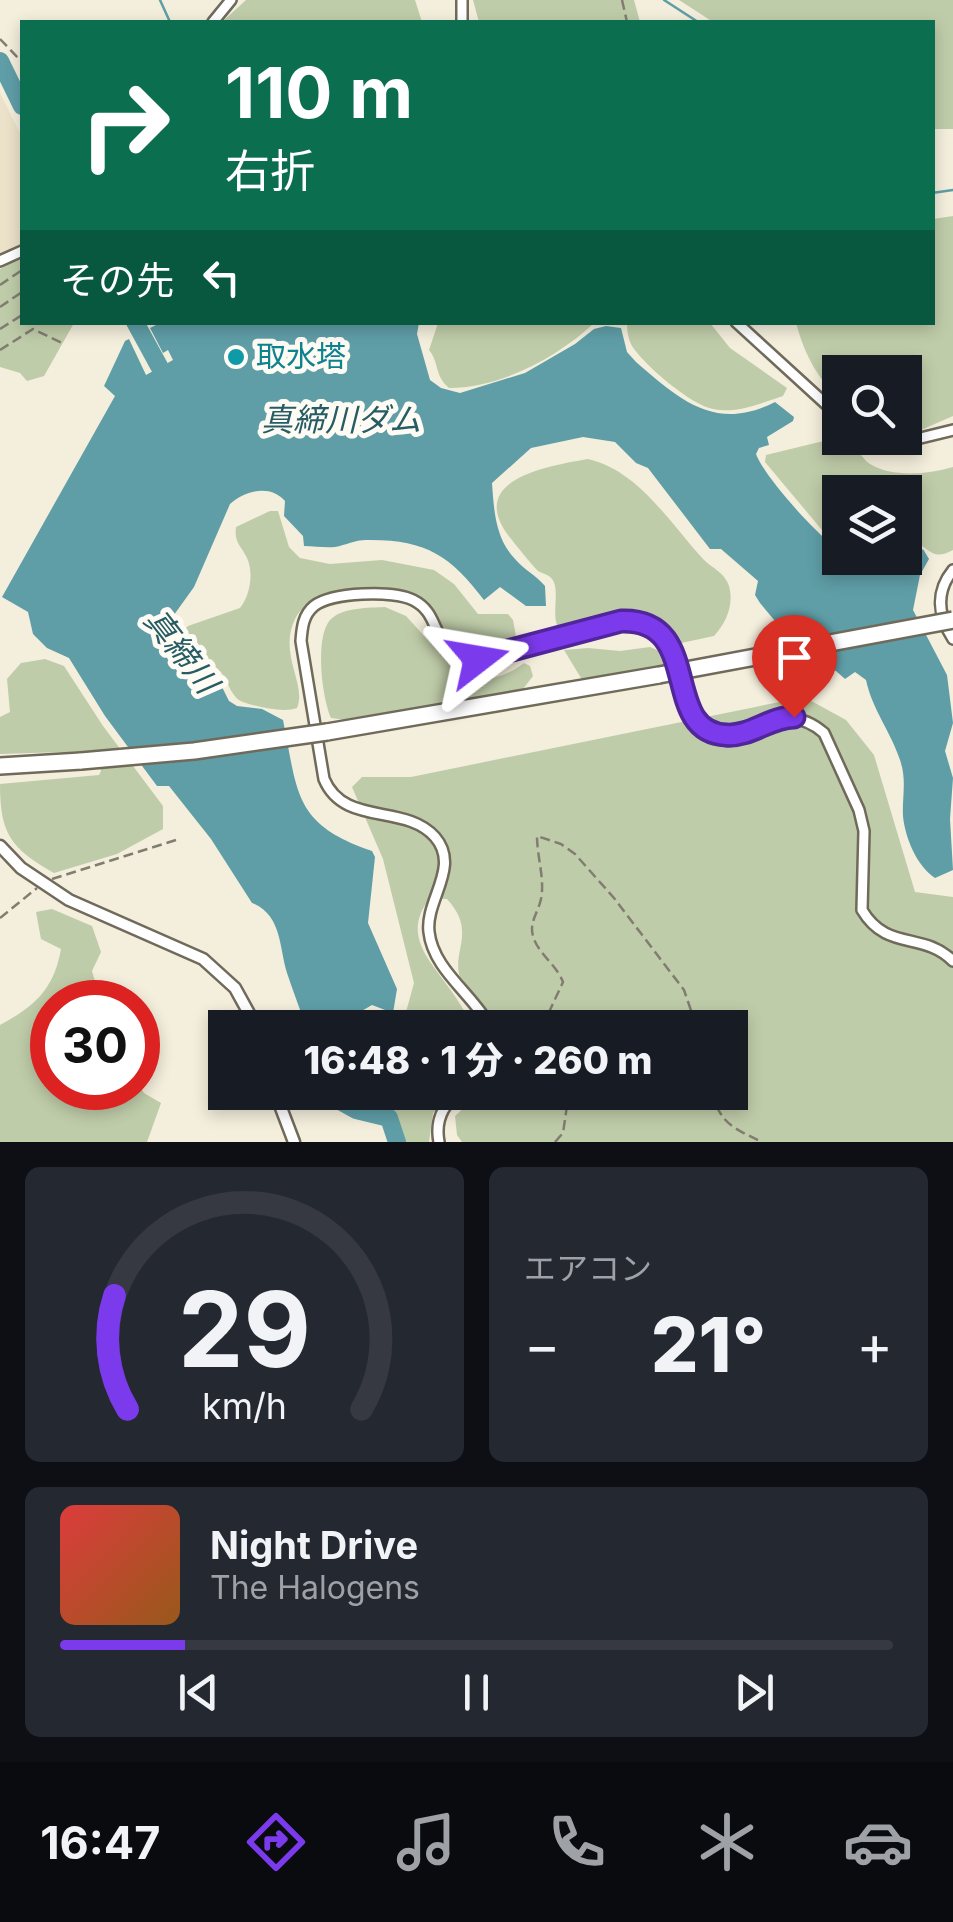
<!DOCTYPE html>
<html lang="ja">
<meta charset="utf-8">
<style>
:root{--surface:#171b24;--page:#242831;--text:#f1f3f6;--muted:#9ea1a6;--line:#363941;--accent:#7c3aed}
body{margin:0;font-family:Inter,"Noto Sans JP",sans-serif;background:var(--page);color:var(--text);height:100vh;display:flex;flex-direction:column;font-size:38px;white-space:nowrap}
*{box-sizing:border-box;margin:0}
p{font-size:32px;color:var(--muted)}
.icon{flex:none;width:55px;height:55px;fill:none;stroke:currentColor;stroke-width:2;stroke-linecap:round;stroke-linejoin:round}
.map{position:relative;height:1142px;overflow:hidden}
.drawer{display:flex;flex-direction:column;gap:25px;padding:25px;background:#0d0f14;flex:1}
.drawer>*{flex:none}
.hud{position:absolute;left:20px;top:20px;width:915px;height:305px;border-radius:0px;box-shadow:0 5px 15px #0003;background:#0b6e4f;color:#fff;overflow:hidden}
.tools{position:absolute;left:822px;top:355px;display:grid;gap:20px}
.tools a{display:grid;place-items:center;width:100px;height:100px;border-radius:0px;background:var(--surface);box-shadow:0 5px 15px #0003;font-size:50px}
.speed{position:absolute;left:30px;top:980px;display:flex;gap:20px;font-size:50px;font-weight:700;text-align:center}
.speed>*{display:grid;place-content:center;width:130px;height:130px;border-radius:50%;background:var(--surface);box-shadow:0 5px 15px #0003;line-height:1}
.speed .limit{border:15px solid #d22;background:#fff;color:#111}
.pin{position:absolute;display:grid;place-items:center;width:85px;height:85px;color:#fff;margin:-102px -42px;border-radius:50% 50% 50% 0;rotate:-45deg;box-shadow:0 0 10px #0007}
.pin .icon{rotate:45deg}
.me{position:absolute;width:110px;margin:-55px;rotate:76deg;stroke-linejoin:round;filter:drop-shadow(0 0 8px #0008)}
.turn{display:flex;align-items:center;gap:35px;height:210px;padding:0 40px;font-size:45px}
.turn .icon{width:130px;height:130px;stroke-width:2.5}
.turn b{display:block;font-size:70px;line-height:85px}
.then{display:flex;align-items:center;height:95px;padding:0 40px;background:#0003;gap:20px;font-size:38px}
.big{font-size:75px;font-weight:800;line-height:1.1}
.drawer .card{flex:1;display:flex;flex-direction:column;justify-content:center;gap:15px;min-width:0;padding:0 35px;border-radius:15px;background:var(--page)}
.drawer .dial{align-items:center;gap:0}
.dial svg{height:260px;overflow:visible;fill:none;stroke:var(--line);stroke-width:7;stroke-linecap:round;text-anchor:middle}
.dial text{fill:var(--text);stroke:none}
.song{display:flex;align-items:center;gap:30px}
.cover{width:120px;height:120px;border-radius:15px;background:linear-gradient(135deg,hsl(0 70% 55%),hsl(30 70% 35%))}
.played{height:10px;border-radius:5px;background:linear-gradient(90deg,var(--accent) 15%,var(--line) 15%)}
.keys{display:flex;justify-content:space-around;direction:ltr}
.heat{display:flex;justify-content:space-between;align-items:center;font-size:55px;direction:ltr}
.drawer .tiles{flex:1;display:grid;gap:25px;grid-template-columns:1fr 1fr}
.card:last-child{grid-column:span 2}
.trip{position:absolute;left:208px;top:1010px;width:540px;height:100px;border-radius:0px;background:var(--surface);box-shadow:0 5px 15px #0003;font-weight:800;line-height:100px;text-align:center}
.dock{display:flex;height:160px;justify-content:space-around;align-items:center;background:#090b0e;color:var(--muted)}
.dock .icon{width:70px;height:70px}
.dock .current{color:var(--accent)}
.dock b{font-size:45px;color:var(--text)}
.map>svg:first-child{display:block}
.built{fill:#ece2ca}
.green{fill:#bfcca9}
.water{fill:#5f9ea7}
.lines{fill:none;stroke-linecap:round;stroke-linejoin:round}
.stream{stroke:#5f9ea7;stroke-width:2.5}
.river{stroke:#5f9ea7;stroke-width:18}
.minor-casing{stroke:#706a5b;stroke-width:14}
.tertiary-casing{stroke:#706a5b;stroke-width:15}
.motorway-casing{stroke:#706a5b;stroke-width:20}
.path{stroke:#817d71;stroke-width:2.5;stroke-dasharray:10 5;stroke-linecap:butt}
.minor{stroke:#fff;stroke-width:9}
.tertiary{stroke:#fff;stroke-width:10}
.motorway{stroke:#fff;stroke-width:15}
.motorway-bridge-casing{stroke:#706a5b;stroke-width:20;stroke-linecap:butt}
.motorway-bridge{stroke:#fff;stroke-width:15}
.route-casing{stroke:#51269a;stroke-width:25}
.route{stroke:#7c3aed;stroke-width:18}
.culture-dot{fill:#0f9aa8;stroke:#fefbf4;stroke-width:4}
.labels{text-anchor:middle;stroke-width:10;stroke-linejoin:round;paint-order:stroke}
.culture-label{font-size:30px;fill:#0d838f;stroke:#fefbf4;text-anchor:start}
.water-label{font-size:32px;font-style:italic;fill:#265c63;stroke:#fefbf4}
</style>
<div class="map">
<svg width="953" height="1142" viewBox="0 0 953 1142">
<rect width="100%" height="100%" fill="#f4eedc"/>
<path class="built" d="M0,93L22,137V251L0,261Z"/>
<g class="green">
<path d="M246,0H415L422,22H222Z"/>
<path d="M473,0H634L640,22H479Z"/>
<path d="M679,0H953V129H933L932,22H713Z"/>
<path d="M953,216V416L905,437V372H840V400C816,376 805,355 796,323L932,322L933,219Z"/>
<path d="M22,257V322L74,323L44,376L27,381L20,373L0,367V269Z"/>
<path d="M438,323V322L594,323C558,357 501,388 449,388C434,375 440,364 429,350Z"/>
<path d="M627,323H710L730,348L787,388L783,396C761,403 737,414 713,409C691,405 644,365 632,346C628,339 627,330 627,323Z"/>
<path d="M840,437L850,438C856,446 861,458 870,464C892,478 930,474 953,467V550C938,558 934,555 921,545C896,561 889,582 855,558H905V492H840V544L827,536L765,462L766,455Z"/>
<path d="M588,459C639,471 669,522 703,559C712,568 725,573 729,586C734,604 727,622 714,636L681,643C668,635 659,618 643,615C613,610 586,630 557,625C552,612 560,589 552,579C548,574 543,574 538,571C531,564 515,544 508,535C467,479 548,466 588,459Z"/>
<path d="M270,511H278L289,547L300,558L330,564L382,560L434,570L454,584L478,614H508L513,620L517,642C508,648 498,649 488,651C447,659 446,617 420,600C389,580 313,582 295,619C278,654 307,684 297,708C284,713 257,707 243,702C231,698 228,680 220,671C207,657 186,651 182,632L188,626L240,608C250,596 254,573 247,558C241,545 234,543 236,527Z"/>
<path d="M385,607L406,616L464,680C485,682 508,676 524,663L530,666L533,676L523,689L515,692L347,720L331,718C322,698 314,636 331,619C344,607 369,608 385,607Z"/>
<path d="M650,647L664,653L670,665L587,679L581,678L564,650L588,648L620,651Z"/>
<path d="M45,659L64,666L103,726L163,806V829L117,854L54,873C10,848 0,833 0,784L99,775L101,771L96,751L0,754V717L10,712L7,679L21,663Z"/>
<path d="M804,697L846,720L874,755L915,892L953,897V1142H462L457,1135L455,1116L480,1093L730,1092V1028L500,1026C489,1014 469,998 462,983C448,952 479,934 447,899L430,898C400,936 432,962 452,992C460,1003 467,1016 474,1027H391L406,1012L414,983L383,859L352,787L362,777H411Z"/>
<path d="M52,909L92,926L101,952L92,971L101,1002H52V1088H138V1084L144,1093L161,1103L147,1142H0V1025C35,1006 54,989 61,949L41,939L36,912Z"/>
<path d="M360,1093H453L433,1113L429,1142H399Z"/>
</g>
<path class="water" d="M160,323H419L417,334L430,380L441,388L460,393L525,373L575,344L594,329L606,326L621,328L627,352L636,362C681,401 716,432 775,402L794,417L793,421L767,437L769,445L759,448L756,454C765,478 818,536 840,551V558H847C875,583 901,576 923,549L929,559L920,575L913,610L947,675L953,723L945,751L953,778L950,819L953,870L935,878C917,866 905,838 903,816C902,797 907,780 900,760C891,732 872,709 866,680L855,672L845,679L836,671L811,664L760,603L755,595L758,581L721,549H710L648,468L636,463L615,442L583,437L531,448L492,483C494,510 495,538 515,559C524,570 536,575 545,586L546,606H526L500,587L484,600C450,555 425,539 366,540C355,540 346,545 335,547C326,548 314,546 304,546L303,536L284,516L285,501C271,484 245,490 230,504L194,587L166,626L201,668L214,671L229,701L237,706L262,709L283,720C298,793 293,824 372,851L375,857L368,923L397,989L393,1013L372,1005L353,1016L343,1027H306C300,1009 293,991 287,973C279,947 282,915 252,903L211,839L169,786H157L105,716L69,658L47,648L33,634L28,612L2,597L115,396L104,386L125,341L129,339L146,375L173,360L168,350L163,353L150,328Z"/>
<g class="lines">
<g class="stream">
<path d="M160,0L170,22"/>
<path d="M664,0L698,22"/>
<path d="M932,193L953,190"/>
</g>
<g class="river">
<path d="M0,61L22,106"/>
<path d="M135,322L171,388"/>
<path d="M336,1092L338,1100L356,1110L389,1118L397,1142"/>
</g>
<g class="minor-casing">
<g id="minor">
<path d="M462,0V22"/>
<path d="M213,22L231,0"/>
<path d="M0,261L22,251"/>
<path d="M736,322L840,417"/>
<path d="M868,438L896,444L953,430"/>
<path d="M953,570C935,592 938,616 953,639"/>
<path d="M491,1028C474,995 433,970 429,932C425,900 461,867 435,837C405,803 344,827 324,779L301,641C302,628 303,615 314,606C332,592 393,590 413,600C445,616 425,649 478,659L621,621C696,619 663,694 702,726C743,759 775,690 824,733L859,810L864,831L862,910C887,952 923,931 953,961"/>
<path d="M439,1142C435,1121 443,1104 460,1092"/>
</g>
</g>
<g class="tertiary-casing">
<g id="tertiary">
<path d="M0,846L21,868L69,900L203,959L235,988L257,1028"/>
<path d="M275,1092L294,1142"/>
</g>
</g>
<g class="motorway-casing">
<g id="motorway">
<path d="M327,732L659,675"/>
<path d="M0,766L81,761"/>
</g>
</g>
<g class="path">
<path d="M622,0L627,22"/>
<path d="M0,39L22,62"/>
<path d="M0,285L22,270"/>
<path d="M0,307L22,292"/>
<path d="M0,329L22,315"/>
<path d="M0,350L33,329L62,343"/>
<path d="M52,879L179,839"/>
<path d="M0,918L37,888"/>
<path d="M554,1028L550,1010L563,982C556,964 538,954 533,936C529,922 538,913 541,899C545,879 537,857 537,836L561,844L575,854L614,898L684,990L697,1028"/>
<path d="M712,1092C720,1125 736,1129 762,1142"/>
<path d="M555,1142L563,1133L569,1092"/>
</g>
<use href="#minor" class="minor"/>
<use href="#tertiary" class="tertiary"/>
<use href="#motorway" class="motorway"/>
<g class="motorway-bridge-casing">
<g id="motorway-bridge">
<path d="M659,675L953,620"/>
<path d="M81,761L194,751L327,732"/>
</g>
</g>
<use href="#motorway-bridge" class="motorway-bridge"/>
</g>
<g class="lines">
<g class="route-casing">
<path id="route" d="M478,659L621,621C705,618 659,732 726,735C750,737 770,717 794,717"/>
</g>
<use href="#route" class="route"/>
</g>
<circle class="culture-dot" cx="236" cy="357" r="10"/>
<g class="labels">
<g class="culture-label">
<text x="256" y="367">取水塔</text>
</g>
<g class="water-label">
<text x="341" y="431">真締川ダム</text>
<text transform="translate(181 651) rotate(52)" y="11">真締川</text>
</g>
</g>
</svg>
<div class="tools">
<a><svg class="icon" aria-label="search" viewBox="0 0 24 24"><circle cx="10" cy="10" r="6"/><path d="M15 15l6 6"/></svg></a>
<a><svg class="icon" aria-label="layers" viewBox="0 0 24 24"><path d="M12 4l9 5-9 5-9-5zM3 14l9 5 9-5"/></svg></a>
</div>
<div class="speed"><div class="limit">30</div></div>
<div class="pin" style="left:794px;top:717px;background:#d93025"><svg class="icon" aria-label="arrive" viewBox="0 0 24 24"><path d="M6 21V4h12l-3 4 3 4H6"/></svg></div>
<svg class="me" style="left:478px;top:659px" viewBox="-20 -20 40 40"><path d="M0-17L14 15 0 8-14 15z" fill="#7c3aed" stroke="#fff" stroke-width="4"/></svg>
<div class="trip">16:48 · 1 分 · 260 m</div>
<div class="hud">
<div class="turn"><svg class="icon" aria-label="right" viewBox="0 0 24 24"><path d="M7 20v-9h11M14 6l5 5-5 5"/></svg><div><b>110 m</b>右折</div></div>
<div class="then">その先<svg class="icon" aria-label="left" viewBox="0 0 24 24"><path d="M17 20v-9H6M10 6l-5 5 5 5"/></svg></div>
</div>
</div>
<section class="drawer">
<div class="tiles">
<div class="card dial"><svg viewBox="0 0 100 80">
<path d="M14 69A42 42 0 1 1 86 69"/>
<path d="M14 69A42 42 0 0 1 10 34" stroke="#7c3aed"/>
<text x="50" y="56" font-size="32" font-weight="700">29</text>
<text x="50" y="72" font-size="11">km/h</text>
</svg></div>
<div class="card"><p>エアコン</p>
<div class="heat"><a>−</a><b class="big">21°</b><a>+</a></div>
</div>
<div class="card">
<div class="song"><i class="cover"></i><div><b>Night Drive</b><p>The Halogens</p></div></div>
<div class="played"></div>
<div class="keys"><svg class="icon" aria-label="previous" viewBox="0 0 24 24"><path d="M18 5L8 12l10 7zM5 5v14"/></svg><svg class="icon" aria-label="pause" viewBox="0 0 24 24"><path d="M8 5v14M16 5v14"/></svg><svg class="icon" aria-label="next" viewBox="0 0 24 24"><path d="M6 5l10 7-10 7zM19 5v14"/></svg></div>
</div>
</div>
</section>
<nav class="dock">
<b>16:47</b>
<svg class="icon current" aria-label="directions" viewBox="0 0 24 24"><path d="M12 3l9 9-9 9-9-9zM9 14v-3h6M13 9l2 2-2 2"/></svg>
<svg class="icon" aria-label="music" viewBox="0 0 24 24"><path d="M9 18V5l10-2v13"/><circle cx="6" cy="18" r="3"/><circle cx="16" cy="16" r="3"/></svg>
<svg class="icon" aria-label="phone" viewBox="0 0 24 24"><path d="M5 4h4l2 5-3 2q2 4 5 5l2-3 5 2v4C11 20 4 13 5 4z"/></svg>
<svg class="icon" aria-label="climate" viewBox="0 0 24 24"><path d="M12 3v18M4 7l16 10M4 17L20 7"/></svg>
<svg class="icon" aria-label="car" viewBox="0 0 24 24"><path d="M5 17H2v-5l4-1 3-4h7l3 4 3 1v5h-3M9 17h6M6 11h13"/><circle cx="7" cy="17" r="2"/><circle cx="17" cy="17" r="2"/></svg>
</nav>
